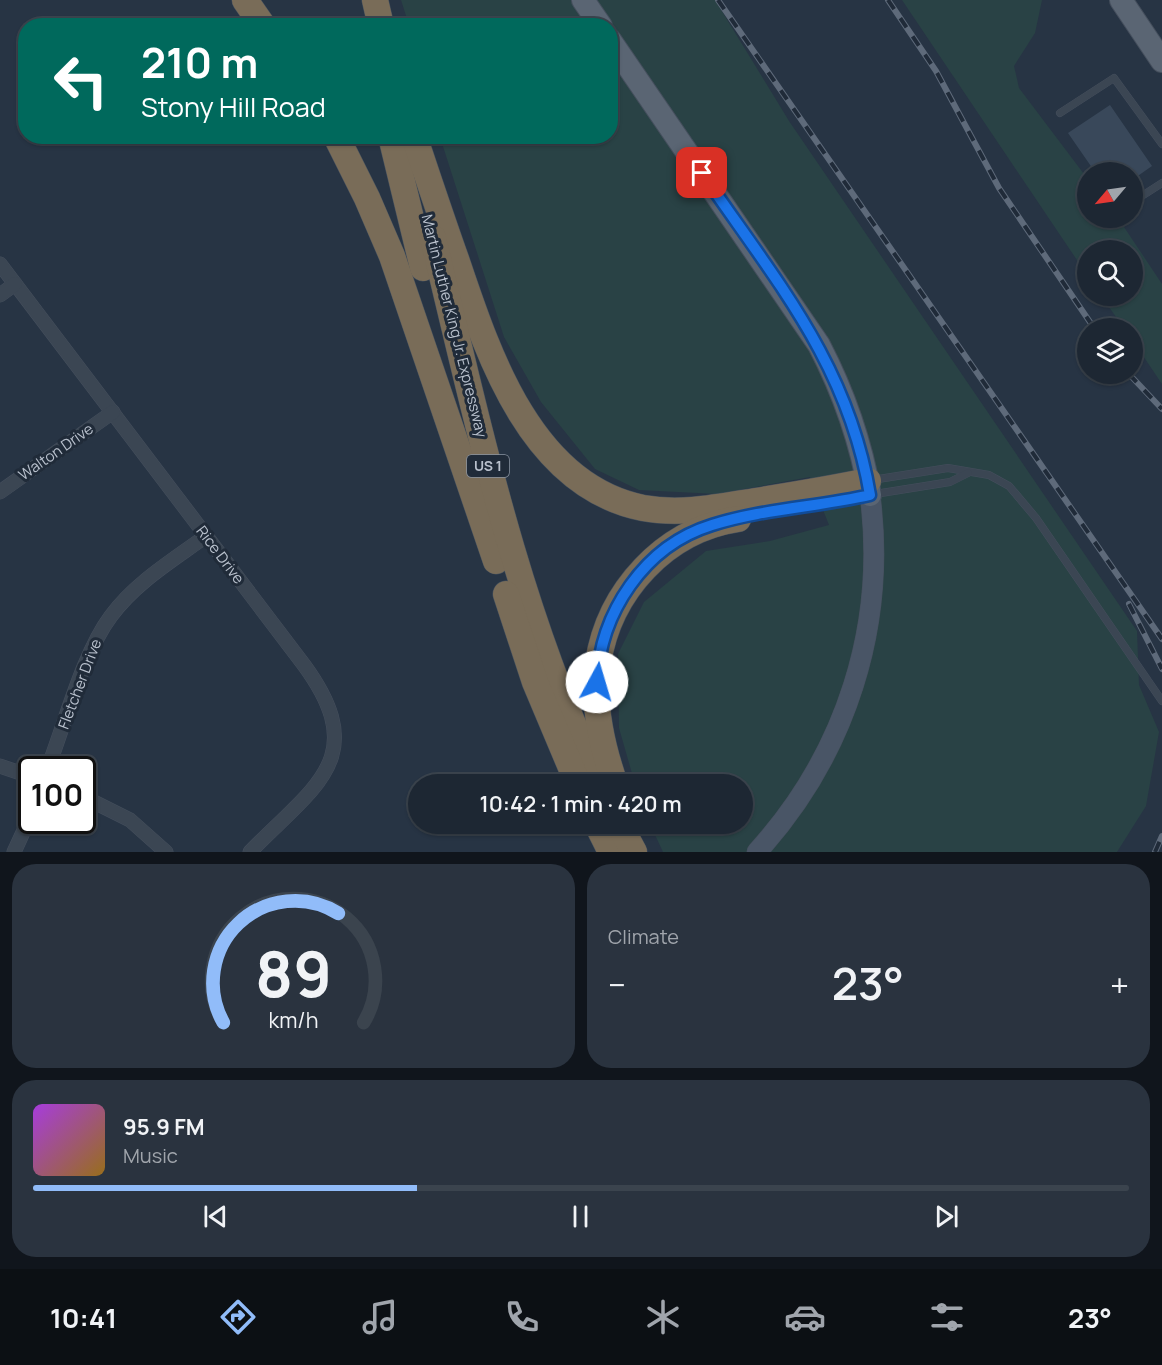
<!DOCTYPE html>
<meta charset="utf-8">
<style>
:root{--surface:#1d2733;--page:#2a333f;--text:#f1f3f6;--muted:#a0a5ac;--line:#3b444e;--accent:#91bcf9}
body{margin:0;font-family:Manrope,sans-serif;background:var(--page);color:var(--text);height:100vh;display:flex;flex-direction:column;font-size:22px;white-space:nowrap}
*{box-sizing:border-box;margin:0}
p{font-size:20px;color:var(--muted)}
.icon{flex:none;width:33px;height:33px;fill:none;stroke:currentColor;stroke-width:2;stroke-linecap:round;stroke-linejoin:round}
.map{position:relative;height:852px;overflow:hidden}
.panel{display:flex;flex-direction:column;gap:12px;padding:12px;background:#10151c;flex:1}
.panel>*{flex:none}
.guide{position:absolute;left:18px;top:18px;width:600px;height:126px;border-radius:24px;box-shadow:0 2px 4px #0004,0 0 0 2px var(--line);background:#00695c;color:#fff;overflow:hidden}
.needle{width:39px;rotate:241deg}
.tools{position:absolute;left:1077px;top:162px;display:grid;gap:12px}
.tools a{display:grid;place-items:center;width:66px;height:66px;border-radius:50%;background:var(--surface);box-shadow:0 2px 4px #0004,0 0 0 2px var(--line);font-size:30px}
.speed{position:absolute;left:18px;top:756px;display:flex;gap:12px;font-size:30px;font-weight:700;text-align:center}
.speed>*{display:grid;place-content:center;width:78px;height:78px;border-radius:50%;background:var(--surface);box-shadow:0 2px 4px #0004,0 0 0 2px var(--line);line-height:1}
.speed .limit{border:3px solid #111;border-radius:9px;background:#fff;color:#111}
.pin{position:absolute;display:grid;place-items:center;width:51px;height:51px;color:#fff;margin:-26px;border-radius:12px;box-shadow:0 3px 9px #0006}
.me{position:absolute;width:66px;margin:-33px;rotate:6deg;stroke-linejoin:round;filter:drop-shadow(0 0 4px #0008)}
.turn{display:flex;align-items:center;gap:21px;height:126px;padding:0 24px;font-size:27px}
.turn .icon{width:78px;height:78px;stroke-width:2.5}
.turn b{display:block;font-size:42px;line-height:51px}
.big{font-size:45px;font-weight:600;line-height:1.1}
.panel .card{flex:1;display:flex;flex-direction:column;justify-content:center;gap:9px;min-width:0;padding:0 21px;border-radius:24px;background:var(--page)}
.panel .dial{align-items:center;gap:0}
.dial svg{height:156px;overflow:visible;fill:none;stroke:var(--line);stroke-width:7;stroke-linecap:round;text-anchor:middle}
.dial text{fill:var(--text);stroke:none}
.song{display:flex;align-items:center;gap:18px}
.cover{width:72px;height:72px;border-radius:9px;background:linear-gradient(135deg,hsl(280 70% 55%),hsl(40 70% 35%))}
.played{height:6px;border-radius:3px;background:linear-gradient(90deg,var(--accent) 35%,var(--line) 35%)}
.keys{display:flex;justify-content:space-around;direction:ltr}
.heat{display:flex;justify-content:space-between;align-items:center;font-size:33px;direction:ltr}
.panel .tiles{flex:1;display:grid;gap:12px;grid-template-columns:1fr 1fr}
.card:last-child{grid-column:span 2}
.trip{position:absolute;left:408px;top:774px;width:345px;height:60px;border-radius:30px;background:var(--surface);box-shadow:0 2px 4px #0004,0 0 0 2px var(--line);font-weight:600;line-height:60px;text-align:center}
.dock{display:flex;height:96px;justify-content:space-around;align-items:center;background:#0c1014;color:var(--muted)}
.dock .icon{width:42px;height:42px}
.dock .current{color:var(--accent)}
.dock b{font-size:27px;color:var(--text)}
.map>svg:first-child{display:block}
.green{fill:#294245}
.building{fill:#39485a}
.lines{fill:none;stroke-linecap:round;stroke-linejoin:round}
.lane-casing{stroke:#454f5d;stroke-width:8}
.street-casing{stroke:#454f5d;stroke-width:15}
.secondary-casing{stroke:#454f5d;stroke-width:21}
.primary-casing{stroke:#454f5d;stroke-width:24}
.highway-casing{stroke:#46515e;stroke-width:27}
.lane{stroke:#3b4653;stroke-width:7}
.street{stroke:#3b4653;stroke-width:14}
.secondary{stroke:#495566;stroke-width:20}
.primary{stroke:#5a6573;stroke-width:22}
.highway{stroke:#796c58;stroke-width:26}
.rail-casing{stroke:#5e6a7a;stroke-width:6}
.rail{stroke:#202b39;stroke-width:4;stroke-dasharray:11;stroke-linecap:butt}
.route-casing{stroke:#114b97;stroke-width:15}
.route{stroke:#1a73e8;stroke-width:10}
.labels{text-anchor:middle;stroke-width:6;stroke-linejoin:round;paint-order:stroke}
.shield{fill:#202b39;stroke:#8b94a1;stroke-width:1.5}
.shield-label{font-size:14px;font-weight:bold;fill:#b9c1cd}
.street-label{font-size:15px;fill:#b9c1cd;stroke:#202b39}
</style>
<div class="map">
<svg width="1162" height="852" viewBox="0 0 1162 852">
<rect width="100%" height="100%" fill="#273444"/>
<g class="green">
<path d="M401,0H715L789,121L1137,631L1139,685L1159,732L1146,806L1117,852H663L650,824H742V784H635L619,728L618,654L644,602L706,551L770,541L829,525L810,477L717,494L639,490L595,469L541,402L504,337L440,137L610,136V26L409,25Z"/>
<path d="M902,0H1042L1035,33L1014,66L1019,88L1087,178L1088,218H1118L1162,284V384L1133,341L1132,328H1124L1101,296H1132V250H1088L1087,275Z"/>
</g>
<path class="building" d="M1110,105L1152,166L1132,180V172H1095L1068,133Z"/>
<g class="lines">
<g class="lane-casing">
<g id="lane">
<path d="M1060,113L1114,78L1162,144"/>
<path d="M1134,201L1162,183"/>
<path d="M872,480L948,468L989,475L1009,486L1036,518L1162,701"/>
<path d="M875,494L950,482L968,473"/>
</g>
</g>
<g class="street-casing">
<g id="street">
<path d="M0,264L304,665C372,758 314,786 250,852"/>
<path d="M0,295L15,284"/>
<path d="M0,492L113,412"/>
<path d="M0,766L32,777"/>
<path d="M47,770C65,724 83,653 111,616C135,583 173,560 206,536"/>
<path d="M82,796L130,820L166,852"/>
<path d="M14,852L32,813"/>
</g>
</g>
<g class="secondary-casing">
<path id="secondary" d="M757,852C846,754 887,626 870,495"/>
</g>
<g class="primary-casing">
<g id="primary">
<path d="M583,0L601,26"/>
<path d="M1121,0L1162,61"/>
<path d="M610,40L819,345C844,393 861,442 870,495"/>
</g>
</g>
<g class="highway-casing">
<g id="highway">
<path d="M245,0L263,26"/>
<path d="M375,0L381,26"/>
<path d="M336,136L367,198L392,256L496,561"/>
<path d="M391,136L423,268"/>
<path d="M414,136C428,178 442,220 457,262C488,354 531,486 643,508C681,515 718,507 755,501C793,495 830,489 868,481"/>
<path d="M433,238C478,424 517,611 600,784"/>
<path d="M506,594L535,682L578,784"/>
<path d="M615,784C602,747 592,703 598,663C609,591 665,530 738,519"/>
<path d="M597,824L611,852"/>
<path d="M619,824L634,852"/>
</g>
</g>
<use href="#lane" class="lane"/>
<use href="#street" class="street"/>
<use href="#secondary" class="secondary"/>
<use href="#primary" class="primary"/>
<use href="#highway" class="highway"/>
<g class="rail-casing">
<g id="rail">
<path d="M718,0L1162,639"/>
<path d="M888,0L936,71L999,188L1094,328"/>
<path d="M1129,374L1162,409"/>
<path d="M1129,604L1162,669"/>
<path d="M1155,852L1162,836"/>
</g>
</g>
<use href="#rail" class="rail"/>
</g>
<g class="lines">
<g class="route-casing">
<path id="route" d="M597,682C600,613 644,546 712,525C762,509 818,507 870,495C848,363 775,280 702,173"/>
</g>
<use href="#route" class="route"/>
</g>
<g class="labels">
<rect class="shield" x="467" y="455" width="42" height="22" rx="4.5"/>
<g class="shield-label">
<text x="488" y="471">US 1</text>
</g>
<g class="street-label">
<text transform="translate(454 326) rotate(76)" y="5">Martin Luther King Jr. Expressway</text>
<text transform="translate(56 452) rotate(-35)" y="5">Walton Drive</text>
<text transform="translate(220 555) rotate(53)" y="5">Rice Drive</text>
<text transform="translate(80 684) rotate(-69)" y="5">Fletcher Drive</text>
</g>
</g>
</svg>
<div class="tools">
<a><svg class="needle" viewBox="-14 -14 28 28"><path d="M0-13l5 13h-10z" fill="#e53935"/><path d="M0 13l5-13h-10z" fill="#a0a5ac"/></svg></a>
<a><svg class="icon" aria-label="search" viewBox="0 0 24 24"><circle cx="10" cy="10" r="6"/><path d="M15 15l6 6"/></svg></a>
<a><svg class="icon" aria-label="layers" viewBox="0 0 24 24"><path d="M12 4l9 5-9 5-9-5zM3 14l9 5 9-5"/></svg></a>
</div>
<div class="speed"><div class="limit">100</div></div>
<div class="pin" style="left:702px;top:173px;background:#d93025"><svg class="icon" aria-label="arrive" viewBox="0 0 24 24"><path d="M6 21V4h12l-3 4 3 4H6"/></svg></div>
<svg class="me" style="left:597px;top:682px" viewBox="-20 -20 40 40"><circle r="19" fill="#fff"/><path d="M0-13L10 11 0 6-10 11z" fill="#1a73e8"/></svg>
<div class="trip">10:42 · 1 min · 420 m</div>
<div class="guide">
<div class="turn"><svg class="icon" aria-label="left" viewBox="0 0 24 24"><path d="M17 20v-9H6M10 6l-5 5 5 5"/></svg><div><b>210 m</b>Stony Hill Road</div></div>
</div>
</div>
<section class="panel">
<div class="tiles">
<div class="card dial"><svg viewBox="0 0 100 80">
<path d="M14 69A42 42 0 1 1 86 69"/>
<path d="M14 69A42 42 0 0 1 73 13" stroke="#91bcf9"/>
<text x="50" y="56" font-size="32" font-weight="700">89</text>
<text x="50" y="72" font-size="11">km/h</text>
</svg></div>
<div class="card"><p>Climate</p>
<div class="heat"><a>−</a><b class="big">23°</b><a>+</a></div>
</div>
<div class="card">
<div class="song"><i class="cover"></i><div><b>95.9 FM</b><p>Music</p></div></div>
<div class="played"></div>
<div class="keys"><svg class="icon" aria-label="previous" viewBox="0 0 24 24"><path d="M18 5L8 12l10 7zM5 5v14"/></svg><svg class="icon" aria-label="pause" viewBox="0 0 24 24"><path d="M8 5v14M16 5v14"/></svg><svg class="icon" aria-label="next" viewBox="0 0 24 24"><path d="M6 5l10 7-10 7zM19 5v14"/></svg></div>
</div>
</div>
</section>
<nav class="dock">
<b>10:41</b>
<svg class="icon current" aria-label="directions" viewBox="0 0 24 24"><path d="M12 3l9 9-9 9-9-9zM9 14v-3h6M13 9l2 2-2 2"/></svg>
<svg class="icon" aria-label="music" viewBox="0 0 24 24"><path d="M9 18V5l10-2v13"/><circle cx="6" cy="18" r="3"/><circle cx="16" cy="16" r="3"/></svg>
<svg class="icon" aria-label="phone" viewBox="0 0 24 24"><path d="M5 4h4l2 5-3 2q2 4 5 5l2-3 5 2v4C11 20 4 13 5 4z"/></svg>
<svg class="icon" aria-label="climate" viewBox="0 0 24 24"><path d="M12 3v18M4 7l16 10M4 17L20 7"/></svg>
<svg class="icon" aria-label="car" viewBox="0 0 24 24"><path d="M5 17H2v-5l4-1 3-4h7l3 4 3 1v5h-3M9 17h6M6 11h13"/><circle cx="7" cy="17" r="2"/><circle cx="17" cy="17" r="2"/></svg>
<svg class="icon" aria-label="filters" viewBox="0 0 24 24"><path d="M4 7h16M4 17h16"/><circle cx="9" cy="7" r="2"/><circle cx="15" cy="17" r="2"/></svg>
<b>23°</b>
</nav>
